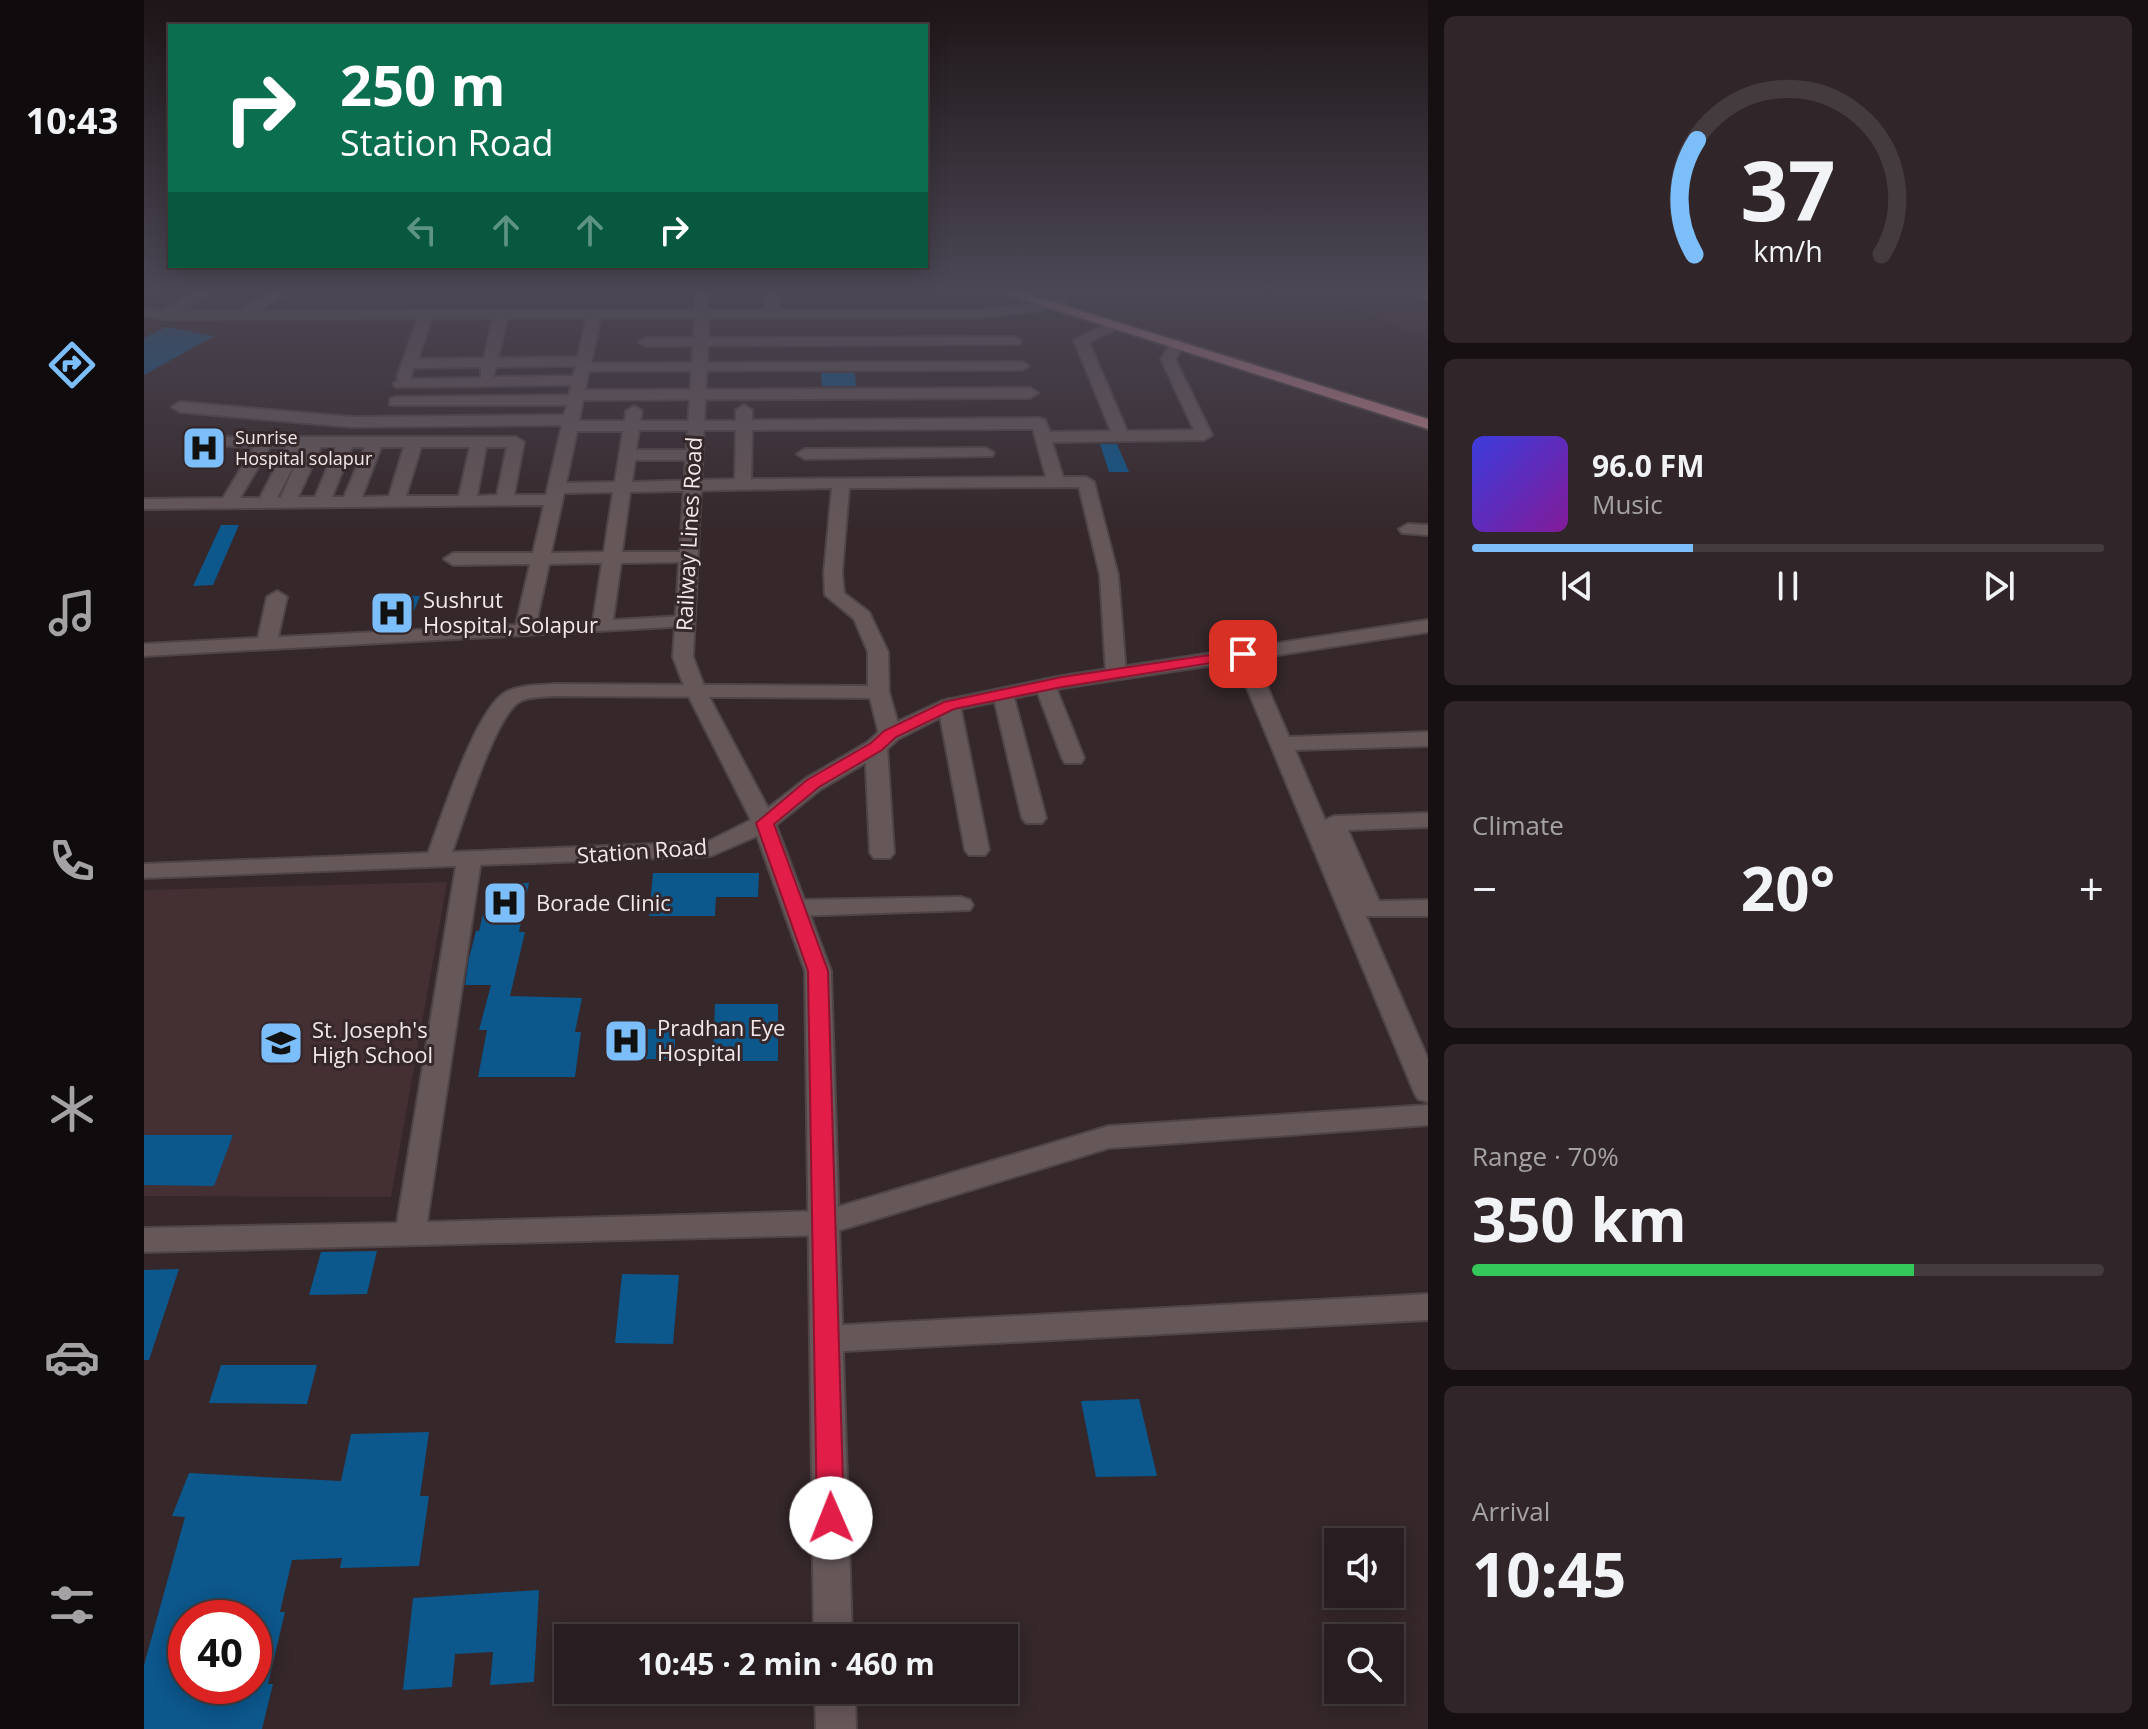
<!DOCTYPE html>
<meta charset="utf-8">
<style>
:root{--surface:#281d20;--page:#302629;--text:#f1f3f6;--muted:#a5a2a5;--line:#443b3e;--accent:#7cbef9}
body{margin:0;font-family:"Open Sans",sans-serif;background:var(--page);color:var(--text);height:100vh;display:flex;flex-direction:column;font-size:30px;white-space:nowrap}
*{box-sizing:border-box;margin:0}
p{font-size:26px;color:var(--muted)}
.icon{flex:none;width:44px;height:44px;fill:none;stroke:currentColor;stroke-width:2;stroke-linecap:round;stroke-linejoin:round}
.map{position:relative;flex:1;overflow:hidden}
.panel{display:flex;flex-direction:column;gap:16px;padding:16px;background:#161012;width:720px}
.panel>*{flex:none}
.guide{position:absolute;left:24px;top:24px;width:760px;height:244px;border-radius:0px;box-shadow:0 4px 20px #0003,0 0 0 2px var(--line);background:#0b6e4f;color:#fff;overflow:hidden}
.buttons{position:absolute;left:1180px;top:1528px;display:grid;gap:16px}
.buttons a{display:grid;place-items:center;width:80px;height:80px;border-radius:0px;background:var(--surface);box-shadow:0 4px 20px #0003,0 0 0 2px var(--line);font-size:40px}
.speed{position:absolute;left:24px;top:1600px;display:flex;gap:16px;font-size:40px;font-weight:700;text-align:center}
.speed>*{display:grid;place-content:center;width:104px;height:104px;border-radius:50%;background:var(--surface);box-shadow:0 4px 20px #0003,0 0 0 2px var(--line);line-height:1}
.speed .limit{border:12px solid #d22;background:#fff;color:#111}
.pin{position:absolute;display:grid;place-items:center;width:68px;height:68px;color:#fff;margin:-34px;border-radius:16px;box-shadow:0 4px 12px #0006}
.me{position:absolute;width:88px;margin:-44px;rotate:359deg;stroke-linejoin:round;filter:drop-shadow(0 0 6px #0008)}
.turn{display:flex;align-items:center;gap:28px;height:168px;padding:0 40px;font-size:36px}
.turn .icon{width:104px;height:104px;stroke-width:2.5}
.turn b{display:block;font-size:56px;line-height:68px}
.lanes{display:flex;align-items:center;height:76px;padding:0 40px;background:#0003;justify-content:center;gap:40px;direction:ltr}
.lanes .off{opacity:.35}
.big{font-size:60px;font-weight:700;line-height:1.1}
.panel .widget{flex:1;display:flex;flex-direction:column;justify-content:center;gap:12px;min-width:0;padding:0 28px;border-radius:12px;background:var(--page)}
.panel .dial{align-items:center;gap:0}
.dial svg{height:208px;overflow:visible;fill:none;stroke:var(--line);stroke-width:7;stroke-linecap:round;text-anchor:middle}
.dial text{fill:var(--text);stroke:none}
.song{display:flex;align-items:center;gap:24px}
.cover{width:96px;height:96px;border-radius:12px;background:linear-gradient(135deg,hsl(240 70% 55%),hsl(290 70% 35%))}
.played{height:8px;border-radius:4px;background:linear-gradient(90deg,var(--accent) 35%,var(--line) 35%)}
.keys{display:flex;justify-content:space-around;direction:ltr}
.heat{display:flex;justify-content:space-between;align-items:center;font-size:44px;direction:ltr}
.charge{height:12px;border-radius:6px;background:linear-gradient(90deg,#34c759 70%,var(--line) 0)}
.trip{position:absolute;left:410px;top:1624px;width:464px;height:80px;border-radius:0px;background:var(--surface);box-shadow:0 4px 20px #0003,0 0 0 2px var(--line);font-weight:700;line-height:80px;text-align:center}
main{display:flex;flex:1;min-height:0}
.menu{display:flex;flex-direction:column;width:144px;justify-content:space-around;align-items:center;background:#100c0d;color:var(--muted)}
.menu .icon{width:56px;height:56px}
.menu .current{color:var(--accent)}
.menu b{font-size:36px;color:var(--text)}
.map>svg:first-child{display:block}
.built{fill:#442f33}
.building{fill:#0c578c;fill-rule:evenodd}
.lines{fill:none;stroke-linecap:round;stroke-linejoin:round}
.street-casing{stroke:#4f4446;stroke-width:4}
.secondary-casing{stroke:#4f4446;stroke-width:4}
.primary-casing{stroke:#4f4446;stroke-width:4}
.street{fill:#665759;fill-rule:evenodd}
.secondary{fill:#665759;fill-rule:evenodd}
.primary{fill:#b67c86;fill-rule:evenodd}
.rail{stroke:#9d9194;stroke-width:4;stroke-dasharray:8 4;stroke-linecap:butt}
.route{fill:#e11d48;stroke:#92132f;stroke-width:2}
.labels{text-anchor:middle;stroke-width:6;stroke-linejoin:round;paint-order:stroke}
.far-poi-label{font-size:18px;fill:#f2e8ea;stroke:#35272a;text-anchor:start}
.street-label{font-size:22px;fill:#f2e8ea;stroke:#35272a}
.poi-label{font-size:22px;fill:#f2e8ea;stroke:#35272a;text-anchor:start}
</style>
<main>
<nav class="menu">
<b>10:43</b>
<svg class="icon current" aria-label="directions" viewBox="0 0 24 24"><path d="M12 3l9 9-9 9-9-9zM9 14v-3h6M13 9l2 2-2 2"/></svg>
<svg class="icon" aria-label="music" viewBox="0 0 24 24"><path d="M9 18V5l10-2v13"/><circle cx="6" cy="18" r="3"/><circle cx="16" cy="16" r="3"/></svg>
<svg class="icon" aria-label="phone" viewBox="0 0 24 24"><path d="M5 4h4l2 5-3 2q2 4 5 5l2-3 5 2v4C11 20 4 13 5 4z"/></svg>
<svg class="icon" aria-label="climate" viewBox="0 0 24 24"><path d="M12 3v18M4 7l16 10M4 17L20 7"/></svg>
<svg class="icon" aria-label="car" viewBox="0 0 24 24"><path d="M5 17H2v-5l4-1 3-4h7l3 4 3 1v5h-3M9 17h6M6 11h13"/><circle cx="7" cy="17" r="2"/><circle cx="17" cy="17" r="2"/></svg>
<svg class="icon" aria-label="filters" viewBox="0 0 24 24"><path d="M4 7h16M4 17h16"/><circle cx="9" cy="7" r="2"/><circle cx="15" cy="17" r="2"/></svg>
</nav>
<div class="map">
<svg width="1284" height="1729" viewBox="0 0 1284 1729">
<rect width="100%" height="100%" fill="#35272a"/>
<g class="built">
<path d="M1165,290H1284V339Z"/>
<path d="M303,882L247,1197L0,1196V890Z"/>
</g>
<g class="building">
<path d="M22,327L70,336L0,375V338Z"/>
<path d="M677,373H711L712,386H678Z"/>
<path d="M956,444H973L985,472H965Z"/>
<path d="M77,525H95L69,585L49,586Z"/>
<path d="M245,595L276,596L263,628H230Z"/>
<path d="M509,873H615L614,897H572L571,916H505Z"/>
<path d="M346,883H385L375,932H381L366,996L438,998L431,1032H437L431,1077H334L343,1030H335L347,985H321L325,958L332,931H335Z"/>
<path d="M571,1004H634V1061H569Z"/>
<path d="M531,1028V1059H464L465,1031Z"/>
<path d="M0,1135H89L70,1186L0,1185Z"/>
<path d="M233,1251L223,1294L165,1295L177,1252Z"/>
<path d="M35,1269L5,1360H0V1270Z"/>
<path d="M478,1274L535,1275L529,1344L471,1343Z"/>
<path d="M77,1365H173L163,1404L65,1403Z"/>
<path d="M995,1399L1013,1476L952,1477L937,1401Z"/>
<path d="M285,1432L276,1496H285L275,1566L196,1568L198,1558L148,1560L136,1612H141L124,1684H129L118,1729H0V1665L41,1517L28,1516L45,1473L197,1481L207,1434ZM42,1618H110V1686H42Z"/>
<path d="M395,1590L390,1682L346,1685L349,1652L311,1654L308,1687L259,1690L269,1598Z"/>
</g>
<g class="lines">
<g class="street-casing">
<g id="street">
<path d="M130,290H146L103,318H93V312Z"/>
<path d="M551,290H565L563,317L551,314Z"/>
<path d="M621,290H635L634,317L622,314Z"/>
<path d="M282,311L289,315L274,359L340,358L350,315L357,311L364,315L354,358L434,357L443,315L450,311L457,315L447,363L878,362L885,366L878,370L445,371L441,390L886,388L894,393L886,398L439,400L435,421H481L482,411L490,406L498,411L496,421H592V410L600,405L608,410V420L895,418L901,420L906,432L967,431L930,340L970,321L975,322V328L945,342L983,431L1050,430L1017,359L1029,341L1034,340L1041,344L1031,359L1068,435L1060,440L908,442L919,477H942L950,482L974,575L982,674L979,678H965L962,674L956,575L935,487L705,488L698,573L700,593L725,612L744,652L745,692L757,734L754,739H738L735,734L726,698L411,696C399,697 385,696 375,702C349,719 317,829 305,861L301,866H285L281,861C295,826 331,708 362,692C376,685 395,685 411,684L724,686V652L710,619L681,595L680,573L688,488L486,492L478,552H543L552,557L543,562L477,563L469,620L539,616L546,618L549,622L546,626L0,656V644L114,638L123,597L133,591L143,597L134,637L372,625L386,564L309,565L300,559L309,553H389L400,505L0,509V499L79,498L110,447L53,445L51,442L59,437H372L380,442L370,495H402L418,425L208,427L36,412L28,407L36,402L208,417L420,415L423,405H246V399L251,397L425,395L427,385L252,387L249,384L255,380L253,377L275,315ZM432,366L429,376L349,377L352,367ZM337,367V378L266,379L270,368ZM889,429L902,477L607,479L608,430ZM495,430H592L591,479L488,482L491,460H549L557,455L549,450H492ZM433,431H479L471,482L422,483ZM126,447H142L116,498H96ZM159,447L137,497L133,498ZM177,447H192L171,497H154ZM208,447H221L200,497H188ZM237,447H260L245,496L218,497ZM277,447H326L315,496H262ZM342,447H363L353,495L333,496ZM469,492L460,552L407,553L420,493ZM458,563L449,621L392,624L405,564Z"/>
<path d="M870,337L877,341L875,344L502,346L495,342L502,338Z"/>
<path d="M842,448L850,453L848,456L661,459L653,454L661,449Z"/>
<path d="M1264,524L1284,525V535L1258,533L1255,529Z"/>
<path d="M1099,648L1109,654L1145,737L1284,732V746L1151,750L1181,820L1190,816L1284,813V827L1204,830L1235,901L1284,900V916H1222L1284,1059V1102L1274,1099L1270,1092L1089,654Z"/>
<path d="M901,679L911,685L940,758L937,763H921L918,758L891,685Z"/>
<path d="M859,688L869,694L902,818L898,823H882L878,818L849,694Z"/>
<path d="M805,699L816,705L845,850L841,855H825L821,850L794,705Z"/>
<path d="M732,740L743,747L750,853L746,858H730L726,853L721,747Z"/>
<path d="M325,853L333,855L337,860L283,1222L680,1211L965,1126L1284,1105V1125L965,1148L680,1235L0,1252V1228L253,1223L313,860L317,855Z"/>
<path d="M817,897L826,900L829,905L826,910L651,916L642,913L639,908L642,903L651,900Z"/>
<path d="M1284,1294V1320L682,1352L670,1349L666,1339L670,1329L682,1326Z"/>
</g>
</g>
<g class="secondary-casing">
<g id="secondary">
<path d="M57,290H74L38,311L836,310L921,300V306L916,307L836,318H565L549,657L562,691L624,808L661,779L724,742L738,729L798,701L918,676L1284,620V632L918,688L811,710L754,739L740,752L677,789L632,825L687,971L708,1638H670L661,971L613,836L567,856L0,878V864L563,842L607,820L542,691L529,657L551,318L19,319L0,316V308L18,311Z"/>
<path d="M671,1690H711L712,1729H672Z"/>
</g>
</g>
<g class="primary-casing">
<path id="primary" d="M849,290H870L1284,419V429Z"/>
</g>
<use href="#street" class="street"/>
<use href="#secondary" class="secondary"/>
<use href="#primary" class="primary"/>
<path class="rail" d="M1266,290L1284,297"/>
</g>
<linearGradient id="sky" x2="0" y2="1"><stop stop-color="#1d1517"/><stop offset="0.54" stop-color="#4b4755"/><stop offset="1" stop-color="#4b4755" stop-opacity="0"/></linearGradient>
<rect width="1284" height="533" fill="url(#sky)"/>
<path class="route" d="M1099,650L1104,651V657L918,687L810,709L752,737L738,750L675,787L630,824L684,971L700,1518L696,1527L687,1531L677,1527L673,1518L664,971L612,823L663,780L727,743L740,731L800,702L918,677Z"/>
<defs>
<g id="hospital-square" transform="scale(2.3)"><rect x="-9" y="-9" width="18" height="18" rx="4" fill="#7cbef9" stroke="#35272a"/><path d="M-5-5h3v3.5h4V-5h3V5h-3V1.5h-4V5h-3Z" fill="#111"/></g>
<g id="school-square" transform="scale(2.3)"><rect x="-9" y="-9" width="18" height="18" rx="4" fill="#7cbef9" stroke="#35272a"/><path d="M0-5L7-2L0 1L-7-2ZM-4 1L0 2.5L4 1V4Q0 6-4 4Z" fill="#111"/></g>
</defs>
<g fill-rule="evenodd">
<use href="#hospital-square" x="60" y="448"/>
<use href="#hospital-square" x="248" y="613"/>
<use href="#hospital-square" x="361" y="903"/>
<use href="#hospital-square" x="482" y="1041"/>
<use href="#school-square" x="137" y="1043"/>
</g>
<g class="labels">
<g class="far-poi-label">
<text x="91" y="444">Sunrise<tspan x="91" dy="21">Hospital solapur</tspan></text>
</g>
<g class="street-label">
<text transform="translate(545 534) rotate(-87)" y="8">Railway Lines Road</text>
<text transform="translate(498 851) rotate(-4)" y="8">Station Road</text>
</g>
<g class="poi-label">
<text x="279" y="608">Sushrut<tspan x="279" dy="25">Hospital, Solapur</tspan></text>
<text x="392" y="911">Borade Clinic</text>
<text x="513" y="1036">Pradhan Eye<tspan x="513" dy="25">Hospital</tspan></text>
<text x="168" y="1038">St. Joseph's<tspan x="168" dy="25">High School</tspan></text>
</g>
</g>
</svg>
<div class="buttons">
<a><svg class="icon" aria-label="sound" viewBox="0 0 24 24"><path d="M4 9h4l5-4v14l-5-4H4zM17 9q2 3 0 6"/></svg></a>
<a><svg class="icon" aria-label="search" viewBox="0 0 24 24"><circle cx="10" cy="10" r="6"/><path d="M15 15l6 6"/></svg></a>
</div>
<div class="speed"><div class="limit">40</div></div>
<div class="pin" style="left:1099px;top:654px;background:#d93025"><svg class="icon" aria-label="arrive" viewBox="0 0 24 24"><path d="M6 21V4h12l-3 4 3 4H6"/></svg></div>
<svg class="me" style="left:687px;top:1518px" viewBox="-20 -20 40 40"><circle r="19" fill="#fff"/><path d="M0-13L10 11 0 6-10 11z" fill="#e11d48"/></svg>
<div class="trip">10:45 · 2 min · 460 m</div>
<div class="guide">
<div class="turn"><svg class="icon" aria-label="right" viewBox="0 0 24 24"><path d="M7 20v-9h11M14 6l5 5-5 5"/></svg><div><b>250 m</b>Station Road</div></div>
<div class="lanes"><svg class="icon off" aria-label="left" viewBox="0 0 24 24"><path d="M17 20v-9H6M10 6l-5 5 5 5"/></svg><svg class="icon off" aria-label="ahead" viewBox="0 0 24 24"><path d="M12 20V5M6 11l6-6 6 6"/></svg><svg class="icon off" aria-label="ahead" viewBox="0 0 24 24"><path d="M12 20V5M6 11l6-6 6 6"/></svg><svg class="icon" aria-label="right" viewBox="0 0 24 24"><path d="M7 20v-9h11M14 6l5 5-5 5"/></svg></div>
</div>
</div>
<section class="panel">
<div class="widget dial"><svg viewBox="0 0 100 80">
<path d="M14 69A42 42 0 1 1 86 69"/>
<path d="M14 69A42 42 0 0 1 15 25" stroke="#7cbef9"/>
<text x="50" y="56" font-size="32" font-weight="700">37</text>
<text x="50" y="72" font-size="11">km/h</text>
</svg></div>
<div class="widget">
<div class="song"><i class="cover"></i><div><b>96.0 FM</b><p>Music</p></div></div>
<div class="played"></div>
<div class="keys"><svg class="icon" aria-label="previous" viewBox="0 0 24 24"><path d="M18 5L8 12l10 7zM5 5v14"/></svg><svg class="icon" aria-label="pause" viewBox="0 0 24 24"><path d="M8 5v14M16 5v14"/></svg><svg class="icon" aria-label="next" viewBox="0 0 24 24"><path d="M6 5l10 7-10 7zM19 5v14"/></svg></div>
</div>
<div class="widget"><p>Climate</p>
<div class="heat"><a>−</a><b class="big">20°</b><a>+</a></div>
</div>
<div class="widget"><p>Range · 70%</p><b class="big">350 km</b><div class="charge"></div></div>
<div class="widget"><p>Arrival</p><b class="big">10:45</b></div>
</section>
</main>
